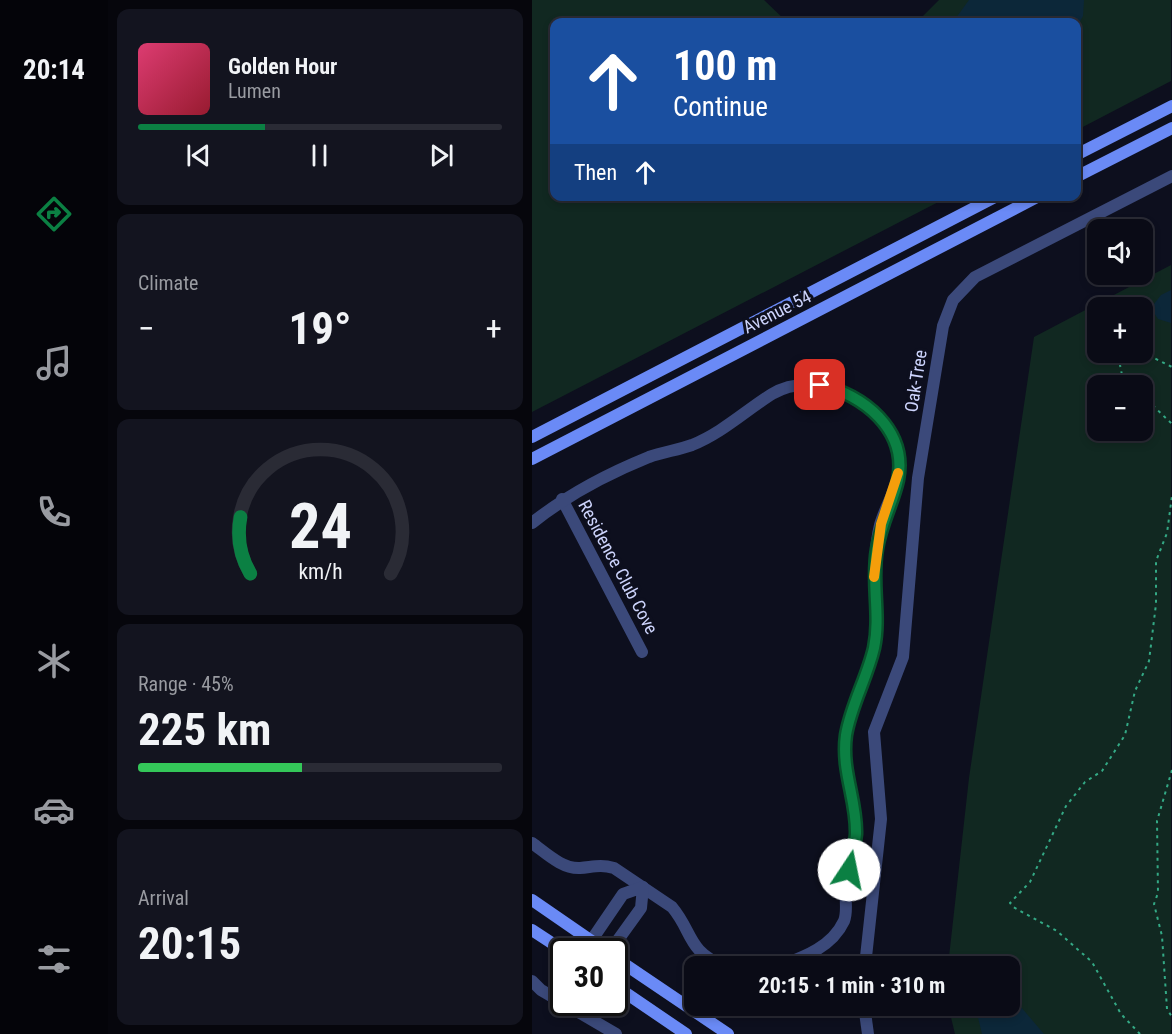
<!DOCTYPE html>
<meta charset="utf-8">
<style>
:root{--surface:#0a0b16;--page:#13141f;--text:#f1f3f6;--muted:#999ba1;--line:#2a2b35;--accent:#0b8043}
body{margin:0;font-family:"Roboto Condensed",sans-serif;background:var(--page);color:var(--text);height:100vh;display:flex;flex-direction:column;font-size:22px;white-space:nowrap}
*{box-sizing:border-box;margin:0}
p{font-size:20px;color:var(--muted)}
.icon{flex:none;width:33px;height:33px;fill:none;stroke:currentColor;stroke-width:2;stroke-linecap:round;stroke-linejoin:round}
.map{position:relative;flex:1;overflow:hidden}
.panel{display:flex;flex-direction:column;gap:9px;padding:9px;background:#06060c;width:424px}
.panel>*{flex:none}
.top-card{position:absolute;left:18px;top:18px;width:531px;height:183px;border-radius:12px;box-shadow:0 3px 9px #0003,0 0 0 2px var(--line);background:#1a4fa0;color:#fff;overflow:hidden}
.controls{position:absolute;left:555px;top:219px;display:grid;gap:12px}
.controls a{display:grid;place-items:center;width:66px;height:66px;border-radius:12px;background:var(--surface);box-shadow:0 3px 9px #0003,0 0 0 2px var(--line);font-size:30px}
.speed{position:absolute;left:18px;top:938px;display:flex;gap:12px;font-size:30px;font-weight:700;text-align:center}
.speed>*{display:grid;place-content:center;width:78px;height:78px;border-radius:50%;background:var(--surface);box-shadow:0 3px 9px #0003,0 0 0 2px var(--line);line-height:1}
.speed .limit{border:3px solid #111;border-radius:9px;background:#fff;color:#111}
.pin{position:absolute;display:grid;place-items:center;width:51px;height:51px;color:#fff;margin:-26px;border-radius:12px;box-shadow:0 3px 9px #0006}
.me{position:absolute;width:66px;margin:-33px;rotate:11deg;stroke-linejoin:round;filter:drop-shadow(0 0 4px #0008)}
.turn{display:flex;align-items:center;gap:21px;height:126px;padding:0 24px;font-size:27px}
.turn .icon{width:78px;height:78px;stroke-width:2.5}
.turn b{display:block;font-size:42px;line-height:51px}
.then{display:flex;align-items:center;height:57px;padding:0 24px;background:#0003;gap:12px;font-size:22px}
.big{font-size:45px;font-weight:700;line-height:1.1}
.panel .tile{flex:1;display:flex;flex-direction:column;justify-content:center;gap:9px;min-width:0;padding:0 21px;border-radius:12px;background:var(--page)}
.panel .dial{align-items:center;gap:0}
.dial svg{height:156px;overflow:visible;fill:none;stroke:var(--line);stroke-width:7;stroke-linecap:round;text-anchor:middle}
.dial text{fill:var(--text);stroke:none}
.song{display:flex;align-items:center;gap:18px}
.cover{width:72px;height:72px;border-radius:9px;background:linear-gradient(135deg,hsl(340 70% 55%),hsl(350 70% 35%))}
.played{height:6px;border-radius:3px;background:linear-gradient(90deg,var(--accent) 35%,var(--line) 35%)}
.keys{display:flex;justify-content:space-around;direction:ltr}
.heat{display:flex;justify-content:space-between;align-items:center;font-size:33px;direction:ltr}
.charge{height:9px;border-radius:4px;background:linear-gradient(90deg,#34c759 45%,var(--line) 0)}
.trip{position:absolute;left:152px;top:956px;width:336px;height:60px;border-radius:12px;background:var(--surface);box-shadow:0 3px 9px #0003,0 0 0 2px var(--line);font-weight:700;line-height:60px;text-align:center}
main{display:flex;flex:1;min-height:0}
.menu{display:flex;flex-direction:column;width:108px;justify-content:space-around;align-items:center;background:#040409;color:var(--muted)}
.menu .icon{width:42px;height:42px}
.menu .current{color:var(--accent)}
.menu b{font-size:27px;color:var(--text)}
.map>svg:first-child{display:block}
.green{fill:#112821;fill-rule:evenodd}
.water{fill:#0c2739}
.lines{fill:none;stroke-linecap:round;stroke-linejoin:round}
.path{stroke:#34a985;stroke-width:2;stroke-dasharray:3 4.5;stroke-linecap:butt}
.street{stroke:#3b497a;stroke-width:12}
.secondary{stroke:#6a8af6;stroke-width:12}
.route-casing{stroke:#07532c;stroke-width:15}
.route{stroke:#0b8043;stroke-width:10}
.slow{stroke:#f59e0b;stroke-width:10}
.labels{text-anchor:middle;stroke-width:6;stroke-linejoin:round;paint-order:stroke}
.street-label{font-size:18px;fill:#cdd4fc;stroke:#0d0f1e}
</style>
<main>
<nav class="menu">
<b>20:14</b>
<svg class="icon current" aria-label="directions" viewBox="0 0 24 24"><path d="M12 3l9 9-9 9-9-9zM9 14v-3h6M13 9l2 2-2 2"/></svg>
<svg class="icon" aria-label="music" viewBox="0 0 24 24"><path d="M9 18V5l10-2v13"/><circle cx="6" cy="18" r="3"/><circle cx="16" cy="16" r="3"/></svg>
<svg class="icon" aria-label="phone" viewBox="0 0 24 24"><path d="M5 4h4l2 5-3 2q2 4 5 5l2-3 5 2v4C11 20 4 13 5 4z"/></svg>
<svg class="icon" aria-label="climate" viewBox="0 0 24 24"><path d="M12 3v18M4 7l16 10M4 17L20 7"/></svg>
<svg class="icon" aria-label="car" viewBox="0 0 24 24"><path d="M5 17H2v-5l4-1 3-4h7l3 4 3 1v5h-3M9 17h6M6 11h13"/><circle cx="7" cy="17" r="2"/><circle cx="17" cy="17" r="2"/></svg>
<svg class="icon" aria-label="filters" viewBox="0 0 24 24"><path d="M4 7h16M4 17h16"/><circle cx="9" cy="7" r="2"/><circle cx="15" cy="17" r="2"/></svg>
</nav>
<section class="panel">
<div class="tile">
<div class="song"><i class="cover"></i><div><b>Golden Hour</b><p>Lumen</p></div></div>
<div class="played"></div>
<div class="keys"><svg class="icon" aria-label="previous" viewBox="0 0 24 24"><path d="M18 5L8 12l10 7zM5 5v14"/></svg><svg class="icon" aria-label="pause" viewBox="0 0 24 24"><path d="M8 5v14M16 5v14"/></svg><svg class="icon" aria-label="next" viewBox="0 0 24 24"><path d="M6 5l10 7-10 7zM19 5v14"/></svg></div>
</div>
<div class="tile"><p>Climate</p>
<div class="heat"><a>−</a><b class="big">19°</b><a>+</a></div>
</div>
<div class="tile dial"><svg viewBox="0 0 100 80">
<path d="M14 69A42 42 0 1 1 86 69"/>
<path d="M14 69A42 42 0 0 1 9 40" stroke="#0b8043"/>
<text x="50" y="56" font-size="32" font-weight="700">24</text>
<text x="50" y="72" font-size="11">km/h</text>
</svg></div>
<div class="tile"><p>Range · 45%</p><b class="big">225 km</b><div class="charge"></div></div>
<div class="tile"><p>Arrival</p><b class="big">20:15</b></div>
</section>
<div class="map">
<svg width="640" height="1034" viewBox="0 0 640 1034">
<rect width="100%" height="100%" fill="#0d0f1e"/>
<g class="green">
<path d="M0,0H232L255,22H22V196L416,197L0,412Z"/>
<path d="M407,0H639V81L545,130L544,22H385Z"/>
<path d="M639,265V1034H423L416,1005H477V966H416L437,778L502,337ZM566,308H610V352H566ZM566,386H610V430H566Z"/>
</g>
<g class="water">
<path d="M437,0H552L551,16L545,27L544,22H421Z"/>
<path d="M639,290V323L626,319L619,308L629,295Z"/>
<path d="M477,993L512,1034H450L443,1005H477Z"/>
</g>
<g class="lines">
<g class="path">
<path d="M610,352L640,367"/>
<path d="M598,386L591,380L588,365L595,354L600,352"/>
<path d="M610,395L640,424"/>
<path d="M640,770L625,821L626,893L622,904L630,936L635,1009L640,1017"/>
<path d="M608,1034L589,1014L560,962L525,931L481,907L478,903L498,882L534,806L553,782L570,771L593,735L603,691L617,661L624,604V561L635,533L640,496"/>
</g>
<g class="street">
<path d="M30,499L110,652"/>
<path d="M0,523C35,495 75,474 117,457C131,452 146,450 160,445C190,433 213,411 240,394C268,377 309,385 333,405C350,419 364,436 367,458C370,483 354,503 348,525C338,565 348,604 342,644C338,675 320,703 314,734C309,769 324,799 324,833C324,852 314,869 313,887C313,898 316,911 312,921C300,947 272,957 248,966"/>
<path d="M0,843C14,853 30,869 48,868C61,867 68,864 82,868L140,907C161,932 155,951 192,966"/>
<path d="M57,951L59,941L91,894L111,887L109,908L78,951"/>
<path d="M333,966L349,819L342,732L371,657L386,478L411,326L421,300L443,277L640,176"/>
<path d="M0,981L9,990L84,1034"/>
<path d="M332,1005L336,1034"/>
</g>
<g class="secondary">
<path d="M544,155L640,106"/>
<path d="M544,177L640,128"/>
<path d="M0,437L465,196"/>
<path d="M0,459L507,196"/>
<path d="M0,900L74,951"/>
<path d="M0,930L32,951"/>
<path d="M82,957L196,1034"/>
<path d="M82,985L154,1034"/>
</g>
</g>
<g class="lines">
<g class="route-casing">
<path id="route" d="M288,385C331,394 376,430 366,480C361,503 349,523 345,549C339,583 349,615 342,648C335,678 319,705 314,735C309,771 325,800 324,834C323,846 320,858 317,870"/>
</g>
<use href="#route" class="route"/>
<path class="slow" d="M342,577L349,524L366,473"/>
</g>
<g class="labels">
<g class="street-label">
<text transform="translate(245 312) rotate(-27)" y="6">Avenue 54</text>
<text transform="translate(384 381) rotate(-81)" y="6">Oak-Tree</text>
<text transform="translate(86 567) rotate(62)" y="6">Residence Club Cove</text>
</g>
</g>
</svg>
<div class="controls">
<a><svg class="icon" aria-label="sound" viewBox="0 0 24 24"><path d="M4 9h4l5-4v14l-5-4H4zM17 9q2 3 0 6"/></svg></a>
<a>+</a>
<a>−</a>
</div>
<div class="speed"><div class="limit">30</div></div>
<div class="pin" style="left:288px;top:385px;background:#d93025"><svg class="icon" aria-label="arrive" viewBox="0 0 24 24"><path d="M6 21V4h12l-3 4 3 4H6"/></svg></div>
<svg class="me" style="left:317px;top:870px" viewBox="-20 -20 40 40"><circle r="19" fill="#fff"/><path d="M0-13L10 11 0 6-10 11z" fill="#0b8043"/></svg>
<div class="trip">20:15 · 1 min · 310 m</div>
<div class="top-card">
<div class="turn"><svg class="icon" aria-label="ahead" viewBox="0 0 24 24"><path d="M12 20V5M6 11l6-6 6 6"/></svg><div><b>100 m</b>Continue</div></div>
<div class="then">Then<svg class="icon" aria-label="ahead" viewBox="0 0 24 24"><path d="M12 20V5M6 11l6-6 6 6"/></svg></div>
</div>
</div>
</main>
